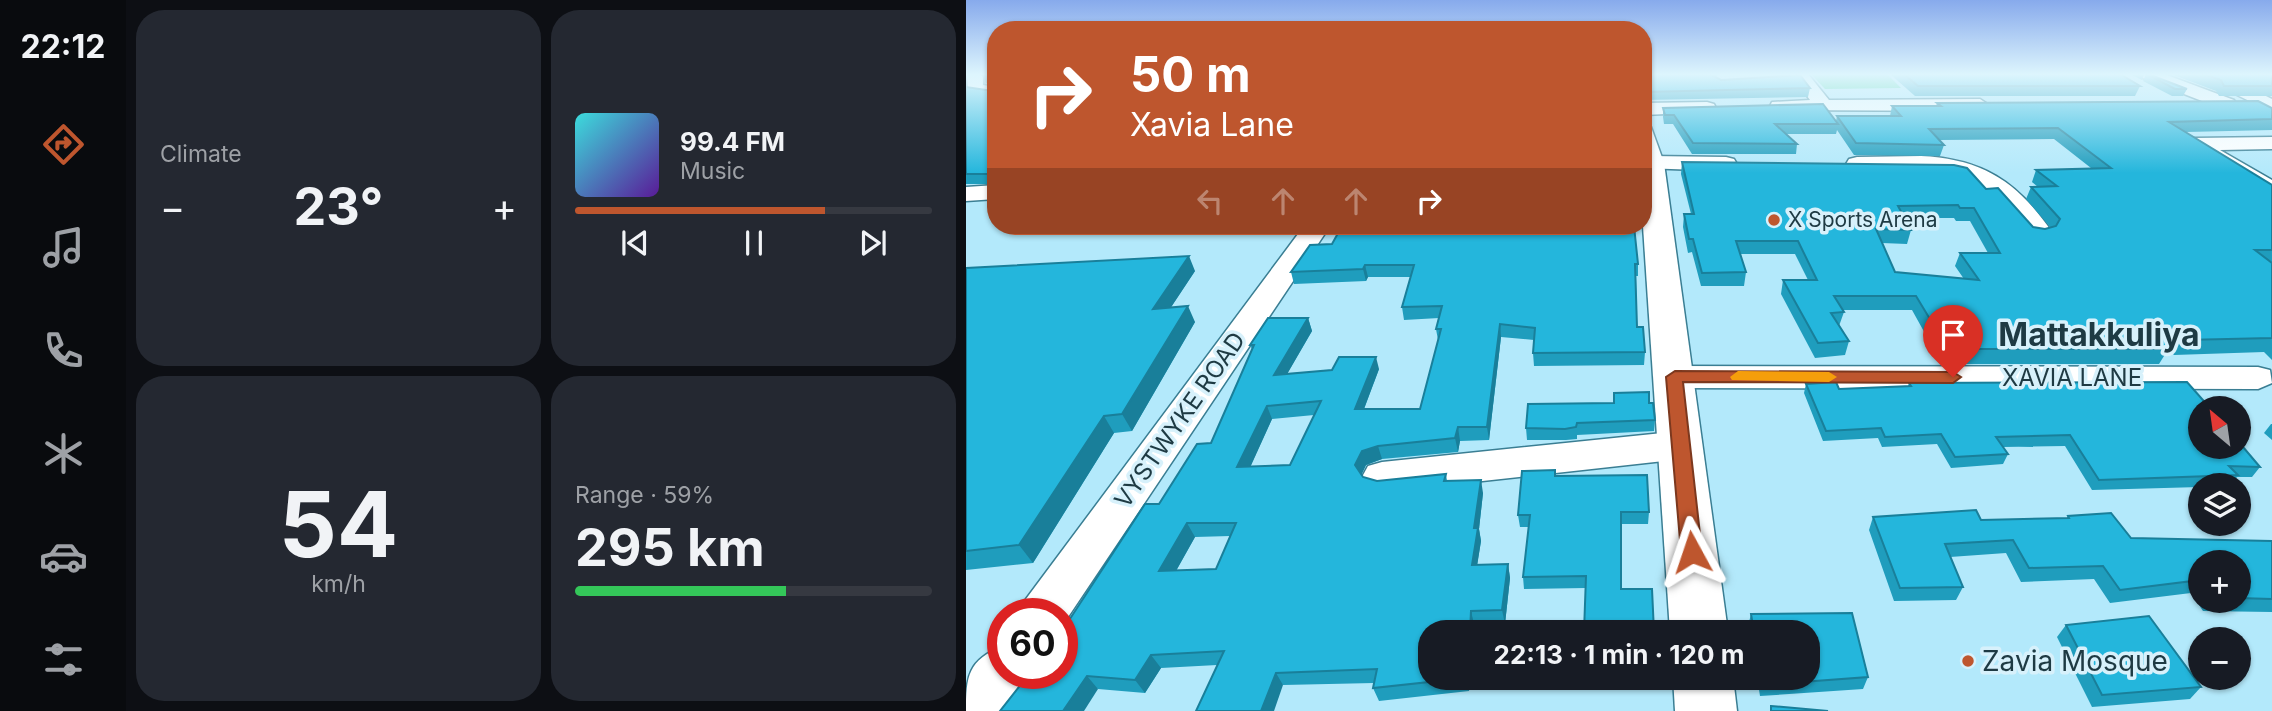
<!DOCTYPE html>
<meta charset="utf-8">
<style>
:root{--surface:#171b24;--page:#242831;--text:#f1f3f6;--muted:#9ea1a6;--line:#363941;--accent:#be562e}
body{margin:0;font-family:Inter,sans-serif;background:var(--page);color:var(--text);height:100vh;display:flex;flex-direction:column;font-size:26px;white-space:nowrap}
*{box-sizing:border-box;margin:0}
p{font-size:23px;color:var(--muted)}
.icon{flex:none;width:38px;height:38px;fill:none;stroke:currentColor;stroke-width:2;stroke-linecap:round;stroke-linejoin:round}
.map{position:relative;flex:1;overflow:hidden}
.sheet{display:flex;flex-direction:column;gap:10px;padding:10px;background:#0d0f14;width:840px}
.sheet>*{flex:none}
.guide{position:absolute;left:21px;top:21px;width:665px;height:214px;border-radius:28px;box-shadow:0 2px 5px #0004;background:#be562e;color:#fff;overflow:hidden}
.needle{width:46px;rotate:331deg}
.controls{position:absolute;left:1222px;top:396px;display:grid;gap:14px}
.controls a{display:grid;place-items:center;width:63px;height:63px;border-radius:50%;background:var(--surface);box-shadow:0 2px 5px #0004;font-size:35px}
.speed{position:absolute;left:21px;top:598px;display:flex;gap:14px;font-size:35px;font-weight:700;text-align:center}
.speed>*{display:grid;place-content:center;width:91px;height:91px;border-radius:50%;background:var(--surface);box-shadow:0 2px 5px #0004;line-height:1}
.speed .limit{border:10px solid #d22;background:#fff;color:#111}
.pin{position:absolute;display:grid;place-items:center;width:60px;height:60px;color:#fff;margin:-72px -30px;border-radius:50% 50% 50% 0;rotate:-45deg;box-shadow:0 0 7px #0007}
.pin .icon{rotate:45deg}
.me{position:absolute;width:77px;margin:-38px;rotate:355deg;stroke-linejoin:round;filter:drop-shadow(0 0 5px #0008)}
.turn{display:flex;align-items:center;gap:24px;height:147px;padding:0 28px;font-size:32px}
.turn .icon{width:91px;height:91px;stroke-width:2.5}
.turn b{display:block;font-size:49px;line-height:60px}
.lanes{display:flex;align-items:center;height:66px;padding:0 28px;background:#0003;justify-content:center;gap:35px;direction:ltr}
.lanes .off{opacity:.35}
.big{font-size:52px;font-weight:700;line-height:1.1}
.sheet .tile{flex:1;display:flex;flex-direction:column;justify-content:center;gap:10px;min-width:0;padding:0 24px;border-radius:28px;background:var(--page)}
.sheet .dial{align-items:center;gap:0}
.dial b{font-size:91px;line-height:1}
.song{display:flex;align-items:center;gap:21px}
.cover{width:84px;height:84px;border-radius:10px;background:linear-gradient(135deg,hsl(180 70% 55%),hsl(270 70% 35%))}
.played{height:7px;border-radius:4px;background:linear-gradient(90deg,var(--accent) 70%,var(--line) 70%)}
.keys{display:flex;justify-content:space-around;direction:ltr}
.heat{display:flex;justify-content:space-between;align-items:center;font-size:38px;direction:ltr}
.charge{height:10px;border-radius:5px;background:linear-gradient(90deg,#34c759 59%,var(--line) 0)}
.sheet .tiles{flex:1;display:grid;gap:10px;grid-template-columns:repeat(2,1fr)}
.trip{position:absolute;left:452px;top:620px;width:402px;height:70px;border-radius:28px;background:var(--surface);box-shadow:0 2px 5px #0004;font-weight:700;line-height:70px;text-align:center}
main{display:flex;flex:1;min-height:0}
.tab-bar{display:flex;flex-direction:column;width:126px;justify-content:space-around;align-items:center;background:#090b0e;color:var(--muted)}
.tab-bar .icon{width:49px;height:49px}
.tab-bar .on{color:var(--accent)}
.tab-bar b{font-size:32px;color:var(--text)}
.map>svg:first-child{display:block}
.forest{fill:#33d090}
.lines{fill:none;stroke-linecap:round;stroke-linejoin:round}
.minor-casing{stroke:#3a7e93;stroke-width:3}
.major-casing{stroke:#3a7e93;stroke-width:3}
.minor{fill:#fff;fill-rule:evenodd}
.major{fill:#fff;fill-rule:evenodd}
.wall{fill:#1f9dbd;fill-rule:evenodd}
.shaded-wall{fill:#197f9a}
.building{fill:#24b6dc;stroke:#197f9a;stroke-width:2;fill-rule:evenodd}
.route{fill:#be562e;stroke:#7c381e;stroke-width:2}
.slow{fill:#f59e0b}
.poi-dot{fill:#be562e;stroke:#d7f1fb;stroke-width:2.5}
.labels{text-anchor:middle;stroke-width:7;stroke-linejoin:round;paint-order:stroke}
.far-poi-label{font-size:21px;fill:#1e3a43;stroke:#d7f1fb;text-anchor:start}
.street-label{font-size:24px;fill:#1e3a43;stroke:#d7f1fb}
.near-poi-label{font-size:28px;fill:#1e3a43;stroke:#d7f1fb;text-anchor:start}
.district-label{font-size:32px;font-weight:bold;fill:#1e3a43;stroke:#d7f1fb}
</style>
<main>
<nav class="tab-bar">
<b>22:12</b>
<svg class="icon on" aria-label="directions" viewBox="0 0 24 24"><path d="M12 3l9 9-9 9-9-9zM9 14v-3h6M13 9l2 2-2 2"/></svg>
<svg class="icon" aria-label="music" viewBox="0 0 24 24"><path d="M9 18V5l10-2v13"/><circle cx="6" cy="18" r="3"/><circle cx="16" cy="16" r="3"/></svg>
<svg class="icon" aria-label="phone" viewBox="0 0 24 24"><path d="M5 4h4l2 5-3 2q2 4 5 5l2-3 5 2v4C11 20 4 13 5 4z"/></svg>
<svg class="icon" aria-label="climate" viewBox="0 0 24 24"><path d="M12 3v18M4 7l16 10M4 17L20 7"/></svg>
<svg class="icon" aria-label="car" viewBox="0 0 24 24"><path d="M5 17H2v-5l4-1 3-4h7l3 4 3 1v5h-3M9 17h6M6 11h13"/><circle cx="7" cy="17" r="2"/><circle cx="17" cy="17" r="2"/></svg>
<svg class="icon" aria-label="filters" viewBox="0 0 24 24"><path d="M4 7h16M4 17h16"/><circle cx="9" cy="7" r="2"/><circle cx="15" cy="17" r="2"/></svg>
</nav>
<section class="sheet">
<div class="tiles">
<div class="tile"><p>Climate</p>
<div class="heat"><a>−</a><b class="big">23°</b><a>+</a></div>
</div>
<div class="tile">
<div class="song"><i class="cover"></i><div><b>99.4 FM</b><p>Music</p></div></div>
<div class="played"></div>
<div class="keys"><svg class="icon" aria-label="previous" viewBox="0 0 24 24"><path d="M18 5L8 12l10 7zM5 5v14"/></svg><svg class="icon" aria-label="pause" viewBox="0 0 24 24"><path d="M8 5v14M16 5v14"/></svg><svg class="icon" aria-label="next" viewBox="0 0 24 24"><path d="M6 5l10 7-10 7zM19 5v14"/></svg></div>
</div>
<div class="tile dial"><b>54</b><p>km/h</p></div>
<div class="tile"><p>Range · 59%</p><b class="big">295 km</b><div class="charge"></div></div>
</div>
</section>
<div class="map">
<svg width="1306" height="711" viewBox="0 0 1306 711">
<rect width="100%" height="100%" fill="#b3e9fb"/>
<path class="forest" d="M845,74H921L935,88L859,89Z"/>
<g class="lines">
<g class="minor-casing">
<g id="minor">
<path d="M1,74H17V85L30,87V97L2,93Z"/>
<path d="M825,74H842L863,100L1014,99L1023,105L1014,111L806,110L804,106L806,102L844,100Z"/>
<path d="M1175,74H1198L1268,100L1270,104L1261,110L1254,108L1177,78Z"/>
<path d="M1242,74H1255L1306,99V112L1242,81L1240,77Z"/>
<path d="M741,102L748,104L750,108L748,112L677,115V103Z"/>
<path d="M1306,137V149L1254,150L1306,180V197L1298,195L1219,144L1222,140L1229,138Z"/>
<path d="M685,156L760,157L768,159L771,164L768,169L760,171L677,168V158Z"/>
<path d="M955,156C1016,159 1051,181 1086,232L1082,238L1073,240L1064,238C1048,220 1034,200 1015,185C982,160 930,170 891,171L883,169L880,164L883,159L891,157Z"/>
<path d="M30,185V199L0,201V187Z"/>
<path d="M338,226H364L96,626V614H53L60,599Z"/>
<path d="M709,366L1292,367L1304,370L1306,383L1292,389L709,388L697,385L692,377L697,369Z"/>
<path d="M716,431L730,435L735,445L730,455L716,459L416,492L402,488L396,477L402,466L416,462Z"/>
<path d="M37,646V674H62L41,711H0C0,676 2,660 37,646Z"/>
</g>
</g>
<g class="major-casing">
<g id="major">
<path d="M677,125L685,127L698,163L762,632H704L677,226Z"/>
<path d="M707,677H767L771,711H709Z"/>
</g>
</g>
<use href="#minor" class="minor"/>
<use href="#major" class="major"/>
</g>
<g class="wall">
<path d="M30,74V184H0V87L27,91L28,84L20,83L16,75Z"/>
<path d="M677,74H753L749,77L755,80L844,88L842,97L677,100Z"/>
<path d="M924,74H1154L1174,86L1169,96H949Z"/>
<path d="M1164,74H1178L1176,80Z"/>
<path d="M1180,74L1221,89L1217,96H1206L1177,81Z"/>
<path d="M1205,74H1306V96H1253L1250,91Z"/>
<path d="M971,103L1306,108V130L1220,132L1306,185V360L1298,352L1208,355L1203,350L1198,356L1193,364H976L946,310H877L878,312L873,326L883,341L879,355L849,358L815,294L817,280H842L829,254H774L780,272L778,286H735L726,252L722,253L717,227L718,214H725L715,174L716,162L1020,189L1067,227L1079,229L1085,228L1060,199L1065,187H1072L1066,182L1070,170L1125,168L1088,139L973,140L978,145L974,156L888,155L871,130L870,134H820L831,144L830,154H726L707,124H698L697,117V108L870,121L871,116H924L926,106H970ZM939,218H988L990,221H1004L1022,253H994L989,266L998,279L929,272L916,243L941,244L945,230Z"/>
<path d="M668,231L672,264V276H670L671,327L679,352L678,365L568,366L567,353L568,340L535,337L523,440L494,441L492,452L416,459L400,465L395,475L397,477L411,481L480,474L481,481L517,493L513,529L515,541L511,565L542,564L544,578L539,624H508V632H464V677H504L503,691L413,701L407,688L408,683L317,685L251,665L195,668L179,693L132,689L96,674L193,504L245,443L286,349L284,345L342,318L346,331L321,374L413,369L398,409H454L472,340L470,329L473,318L438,320L436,307L445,277H402L400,281L328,284L325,272ZM348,415L324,465L284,467L306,419ZM264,536L250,569L210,571L229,537Z"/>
<path d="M0,268L229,271L205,307L229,322L166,431L148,433L67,563L0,570Z"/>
<path d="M943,383L1294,467L1286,477H1271L1265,485H1234V487L1126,490L1099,446L1037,447L1042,454L1037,464L985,468L971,444L916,447L912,438L857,441L838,393L840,384L873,389L942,386Z"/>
<path d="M683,403L689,420L688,431L611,435V439L600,440H561L560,428Z"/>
<path d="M1305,424H1306V440L1298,433Z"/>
<path d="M589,476L683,512L682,524H655V589L688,632L620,588L558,589L557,577L563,527H554L552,515Z"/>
<path d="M1102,516L1165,538L1306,541V612L1237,611L1225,593L1144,603L1128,579L1055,582L1040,553L984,557L997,587L990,600L928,601L903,530L907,517L1015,520L1101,518ZM1234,562H1272V600H1234Z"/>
<path d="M886,613L902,677L897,689L794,696L791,677H842V632H783L782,626L785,614Z"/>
<path d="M1100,625L1235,687L1224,699L1126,707L1091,637Z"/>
<path d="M617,677H690L689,684H618Z"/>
</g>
<g class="shaded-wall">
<path d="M223,256L229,271L194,324L187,309Z"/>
<path d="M399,265L402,277L400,281L397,269Z"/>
<path d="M222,306L229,322L166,431L156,414Z"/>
<path d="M342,318L346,331L313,388L308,375Z"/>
<path d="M534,324L535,337L523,440L521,427Z"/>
<path d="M1212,336L1203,350L1198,356L1201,349H1198Z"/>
<path d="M410,357L413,369L393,422L389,409Z"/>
<path d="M301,406L306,419L278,481L271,467Z"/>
<path d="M138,416L148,433L67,563L53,545Z"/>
<path d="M492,427L494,441L492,452L489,438Z"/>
<path d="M412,446L416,459L400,465L394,478L389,465L396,451Z"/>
<path d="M515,480L517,493L513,529L515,541L509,579L506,565L508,528Z"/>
<path d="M221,523L229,537L202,585L193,571Z"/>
<path d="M542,564L544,578L539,624L536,610Z"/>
<path d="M505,611L508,624V632H504Z"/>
<path d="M185,655L195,668L179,693L169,680Z"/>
<path d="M310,673L317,685L308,711H295Z"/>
<path d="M121,676L132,689L118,711H97Z"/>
<path d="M500,677H504L503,691L500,678Z"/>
</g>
<g class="building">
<path d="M15,74H30V174H0V87L27,91L28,77L16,75Z"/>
<path d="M677,74H744L755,80L834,75L844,88L677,92Z"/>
<path d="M938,74H1154L1174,86H952Z"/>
<path d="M1181,74H1182L1221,89H1209Z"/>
<path d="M1238,74H1306V86H1258L1255,80Z"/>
<path d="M1292,101L1306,108V119L1203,122L1306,185V250H1289L1306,263V338L1217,340L1212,336L1200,347L1201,349H982L950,296H868L878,312L865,313L883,341L852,343L817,280H851L832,241H770L780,272L736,273L727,239H723L718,214H728L716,162L988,165L1001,168L1020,189L1032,188L1067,227L1079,229L1090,226L1094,219L1065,187L1091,186L1070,170L1145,168L1092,128L963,129L978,145L890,143L871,116H935L926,106H975L971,103ZM992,205L994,208H1008L1034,253H994L1013,280L929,272L910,229L945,230L932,206Z"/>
<path d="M857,104L872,124H809L831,144L727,143L708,115H699L697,108Z"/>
<path d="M376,226H668L672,264H669L671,327H677L679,352L567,353L569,328L534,324L521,427H492L489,438L412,446L396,451L389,465L397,477L411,481L480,474L478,481L515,480L508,528H512L506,565L542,564L536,610L505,611L504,632H464V677H500V678L407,688L411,669L310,673L295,711H230L258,651L185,655L169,680L121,676L97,711H34L63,674H96V631L179,504H193L231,444L245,443L288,345H284L302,318H342L308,375L366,370L373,357H410L389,409H454L475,329H470L476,306L436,307L448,265H399L397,269L325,272L344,245L366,244ZM355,401L324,465L271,467L301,406ZM221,523H270L250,569L193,571Z"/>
<path d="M223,256L187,309L222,306L156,414L138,416L53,545L0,551V268Z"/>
<path d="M870,382L873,389L945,386L943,383L1221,382L1244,408H1234V446H1272V441L1294,467L1263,466L1272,475L1133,480L1104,435L1030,437L1042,454L989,457L975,434L919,437L915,428L860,431L840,384Z"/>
<path d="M683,392V403H687L689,420L611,423L610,427L599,429L560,428L562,404L648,403V393Z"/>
<path d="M589,470V476L681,475L683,512H655V589H686L688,632H618L620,576L557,577L564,515H552L556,471Z"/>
<path d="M1010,510L1015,520L1103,518L1102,516L1145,513L1165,538L1306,541V599L1272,598V562H1234V580L1154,590L1137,566L1063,568L1047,540L979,544L997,587L934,588L907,517Z"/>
<path d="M886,613L902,677L797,685L795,677H842V632H788L785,614Z"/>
<path d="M1183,616L1235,687L1136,695L1100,625Z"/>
<path d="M805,706L862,711H805Z"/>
</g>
<linearGradient id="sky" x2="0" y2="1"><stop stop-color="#87aaec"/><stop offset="0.43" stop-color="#ddf5fd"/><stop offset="1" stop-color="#ddf5fd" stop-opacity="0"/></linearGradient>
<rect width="1306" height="173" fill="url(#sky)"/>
<path class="route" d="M709,371L987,372L995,377L987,383L717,382L736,552L733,558L726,561L718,558L715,552L700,377Z"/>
<path class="slow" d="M772,371L863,372L871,377L863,382L766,380L764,377Z"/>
<g class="poi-dot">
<circle cx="808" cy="220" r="7"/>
<circle cx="1002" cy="661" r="7"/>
</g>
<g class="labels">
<g class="far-poi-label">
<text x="822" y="227">X Sports Arena</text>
</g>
<g class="street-label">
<text x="1106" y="386">XAVIA LANE</text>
<text transform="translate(214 420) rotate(-55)" y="8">VYSTWYKE ROAD</text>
</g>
<g class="near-poi-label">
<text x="1016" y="671">Zavia Mosque</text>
</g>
<g class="district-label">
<text x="1133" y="346">Mattakkuliya</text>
</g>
</g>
</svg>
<div class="controls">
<a><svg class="needle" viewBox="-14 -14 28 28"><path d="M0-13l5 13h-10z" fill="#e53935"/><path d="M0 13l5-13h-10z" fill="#9ea1a6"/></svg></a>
<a><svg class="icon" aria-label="layers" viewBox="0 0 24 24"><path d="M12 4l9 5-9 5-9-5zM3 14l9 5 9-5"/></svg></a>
<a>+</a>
<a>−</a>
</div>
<div class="speed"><div class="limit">60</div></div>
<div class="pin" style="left:987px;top:377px;background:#d93025"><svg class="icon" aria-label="arrive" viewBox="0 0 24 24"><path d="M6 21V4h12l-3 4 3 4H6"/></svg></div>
<svg class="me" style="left:726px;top:552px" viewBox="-20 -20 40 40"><path d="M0-17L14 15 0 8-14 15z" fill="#be562e" stroke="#fff" stroke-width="4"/></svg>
<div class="trip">22:13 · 1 min · 120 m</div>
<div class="guide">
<div class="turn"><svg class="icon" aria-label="right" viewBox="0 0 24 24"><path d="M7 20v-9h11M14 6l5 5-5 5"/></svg><div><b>50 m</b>Xavia Lane</div></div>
<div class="lanes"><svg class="icon off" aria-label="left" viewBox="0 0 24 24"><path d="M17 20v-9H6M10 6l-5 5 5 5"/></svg><svg class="icon off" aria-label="ahead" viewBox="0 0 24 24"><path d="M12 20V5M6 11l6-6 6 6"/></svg><svg class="icon off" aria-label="ahead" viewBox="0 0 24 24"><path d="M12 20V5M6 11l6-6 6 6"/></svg><svg class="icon" aria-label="right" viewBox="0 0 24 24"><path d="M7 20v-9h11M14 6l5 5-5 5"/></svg></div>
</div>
</div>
</main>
